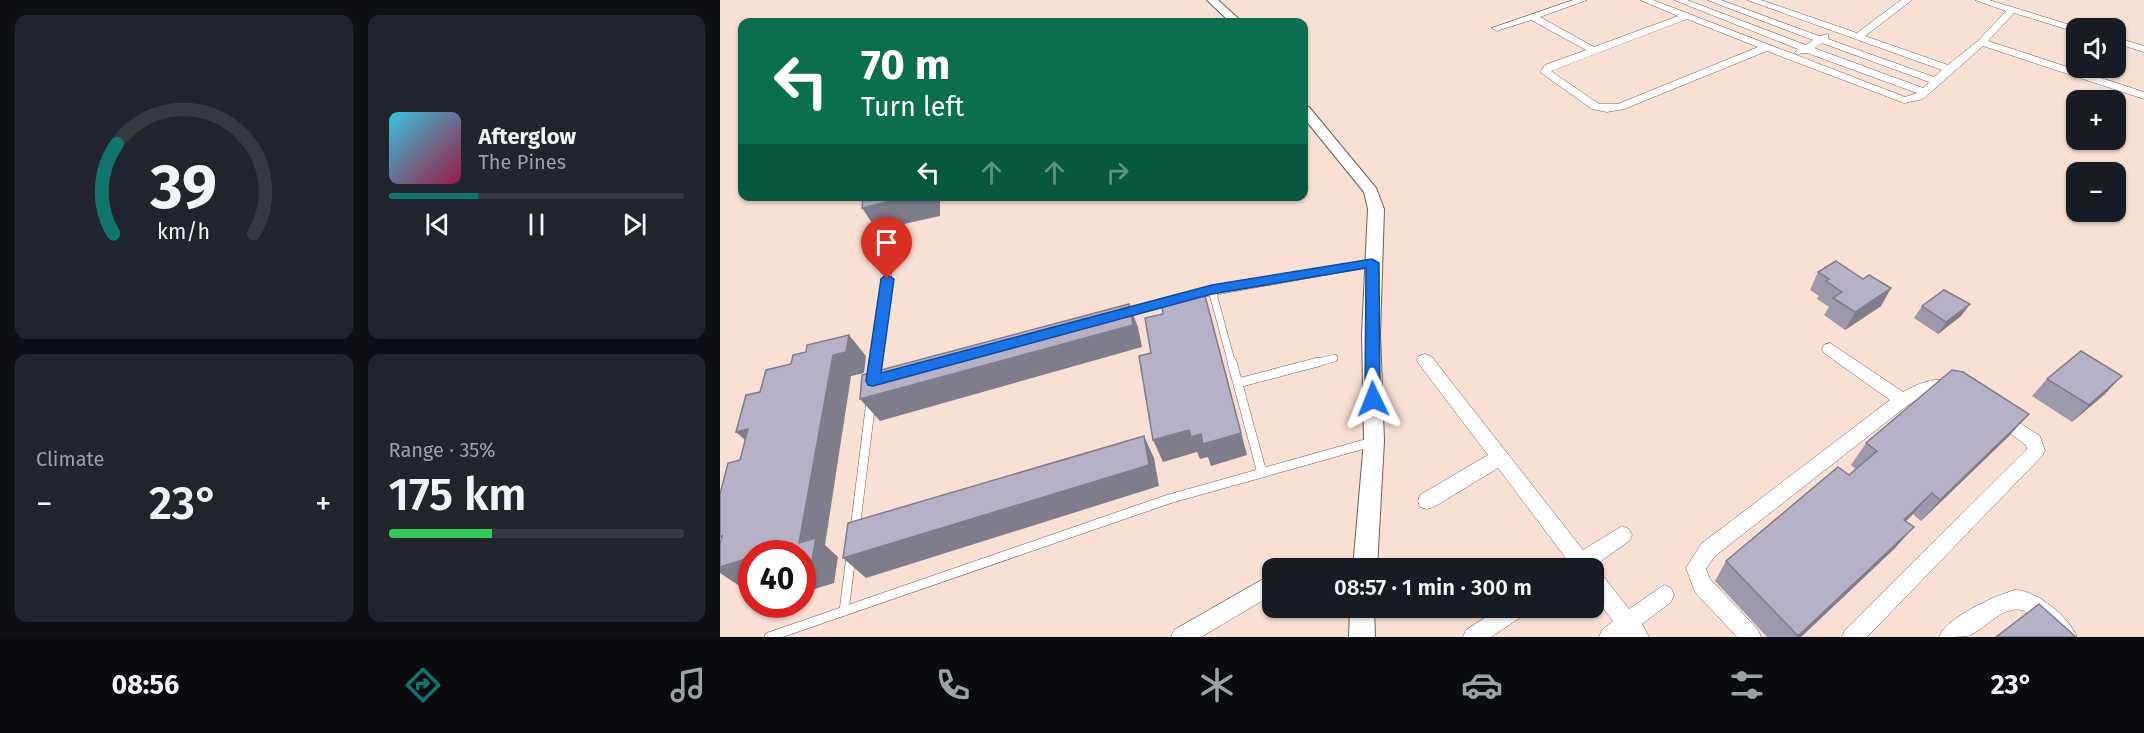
<!DOCTYPE html>
<meta charset="utf-8">
<style>
:root{--surface:#171b24;--page:#20242c;--text:#f1f3f6;--muted:#9ea1a6;--line:#363941;--accent:#0f766e}
body{margin:0;font-family:"Fira Sans",sans-serif;background:var(--page);color:var(--text);height:100vh;display:flex;flex-direction:column;font-size:22px;white-space:nowrap}
*{box-sizing:border-box;margin:0}
p{font-size:20px;color:var(--muted)}
.icon{flex:none;width:33px;height:33px;fill:none;stroke:currentColor;stroke-width:2;stroke-linecap:round;stroke-linejoin:round}
.map{position:relative;flex:1;overflow:hidden}
.sheet{display:flex;flex-direction:column;gap:15px;padding:15px;background:#0d0f14;width:720px}
.sheet>*{flex:none}
.guide{position:absolute;left:18px;top:18px;width:570px;height:183px;border-radius:12px;box-shadow:0 2px 4px #0004;background:#0b6e4f;color:#fff;overflow:hidden}
.buttons{position:absolute;left:1346px;top:18px;display:grid;gap:12px}
.buttons a{display:grid;place-items:center;width:60px;height:60px;border-radius:12px;background:var(--surface);box-shadow:0 2px 4px #0004;font-size:30px}
.speed{position:absolute;left:18px;top:540px;display:flex;gap:12px;font-size:30px;font-weight:700;text-align:center}
.speed>*{display:grid;place-content:center;width:78px;height:78px;border-radius:50%;background:var(--surface);box-shadow:0 2px 4px #0004;line-height:1}
.speed .limit{border:9px solid #d22;background:#fff;color:#111}
.pin{position:absolute;display:grid;place-items:center;width:51px;height:51px;color:#fff;margin:-62px -26px;border-radius:50% 50% 50% 0;rotate:-45deg;box-shadow:0 0 6px #0007}
.pin .icon{rotate:45deg}
.me{position:absolute;width:66px;margin:-33px;rotate:358deg;stroke-linejoin:round;filter:drop-shadow(0 0 4px #0008)}
.turn{display:flex;align-items:center;gap:21px;height:126px;padding:0 24px;font-size:27px}
.turn .icon{width:78px;height:78px;stroke-width:2.5}
.turn b{display:block;font-size:42px;line-height:51px}
.lanes{display:flex;align-items:center;height:57px;padding:0 24px;background:#0003;justify-content:center;gap:30px;direction:ltr}
.lanes .off{opacity:.35}
.big{font-size:45px;font-weight:600;line-height:1.1}
.sheet .tile{flex:1;display:flex;flex-direction:column;justify-content:center;gap:9px;min-width:0;padding:0 21px;border-radius:12px;background:var(--page)}
.sheet .dial{align-items:center;gap:0}
.dial svg{height:156px;overflow:visible;fill:none;stroke:var(--line);stroke-width:7;stroke-linecap:round;text-anchor:middle}
.dial text{fill:var(--text);stroke:none}
.song{display:flex;align-items:center;gap:18px}
.cover{width:72px;height:72px;border-radius:9px;background:linear-gradient(135deg,hsl(190 70% 55%),hsl(340 70% 35%))}
.played{height:6px;border-radius:3px;background:linear-gradient(90deg,var(--accent) 30%,var(--line) 30%)}
.keys{display:flex;justify-content:space-around;direction:ltr}
.heat{display:flex;justify-content:space-between;align-items:center;font-size:33px;direction:ltr}
.charge{height:9px;border-radius:4px;background:linear-gradient(90deg,#34c759 35%,var(--line) 0)}
.sheet .tiles{flex:1;display:grid;gap:15px;grid-template-columns:repeat(2,1fr)}
.trip{position:absolute;left:542px;top:558px;width:342px;height:60px;border-radius:12px;background:var(--surface);box-shadow:0 2px 4px #0004;font-weight:600;line-height:60px;text-align:center}
.tab-bar{display:flex;height:96px;justify-content:space-around;align-items:center;background:#090b0e;color:var(--muted)}
.tab-bar .icon{width:42px;height:42px}
.tab-bar .on{color:var(--accent)}
.tab-bar b{font-size:27px;color:var(--text)}
main{display:flex;flex:1;min-height:0}
.map>svg:first-child{display:block}
.lines{fill:none;stroke-linecap:round;stroke-linejoin:round}
.service-far1-casing{stroke:#725e54;stroke-width:8}
.service-casing{stroke:#725e54;stroke-width:10}
.minor-casing{stroke:#725e54;stroke-width:1}
.tertiary-casing{stroke:#725e54;stroke-width:2}
.service-far1{stroke:#fff;stroke-width:7}
.service{stroke:#fff;stroke-width:9}
.minor{fill:#fff;fill-rule:evenodd}
.tertiary{fill:#fff;fill-rule:evenodd}
.wall{fill:#9d98ab}
.shaded-wall{fill:#7f7c8b}
.building{fill:#b6b1c7;stroke:#7f7c8b;stroke-width:1.5}
.route{fill:#1a73e8;stroke:#114b97;stroke-width:1.5}
</style>
<main>
<section class="sheet">
<div class="tiles">
<div class="tile dial"><svg viewBox="0 0 100 80">
<path d="M14 69A42 42 0 1 1 86 69"/>
<path d="M14 69A42 42 0 0 1 16 23" stroke="#0f766e"/>
<text x="50" y="56" font-size="32" font-weight="700">39</text>
<text x="50" y="72" font-size="11">km/h</text>
</svg></div>
<div class="tile">
<div class="song"><i class="cover"></i><div><b>Afterglow</b><p>The Pines</p></div></div>
<div class="played"></div>
<div class="keys"><svg class="icon" aria-label="previous" viewBox="0 0 24 24"><path d="M18 5L8 12l10 7zM5 5v14"/></svg><svg class="icon" aria-label="pause" viewBox="0 0 24 24"><path d="M8 5v14M16 5v14"/></svg><svg class="icon" aria-label="next" viewBox="0 0 24 24"><path d="M6 5l10 7-10 7zM19 5v14"/></svg></div>
</div>
<div class="tile"><p>Climate</p>
<div class="heat"><a>−</a><b class="big">23°</b><a>+</a></div>
</div>
<div class="tile"><p>Range · 35%</p><b class="big">175 km</b><div class="charge"></div></div>
</div>
</section>
<div class="map">
<svg width="1424" height="637" viewBox="0 0 1424 637">
<rect width="100%" height="100%" fill="#f9e0d4"/>
<g class="lines">
<g class="service-far1-casing">
<g id="service-far1">
<path d="M492,290L512,364"/>
<path d="M474,295L652,263"/>
<path d="M404,313L462,298"/>
<path d="M155,364L173,238"/>
<path d="M592,364L614,358"/>
</g>
</g>
<g class="service-casing">
<g id="service">
<path d="M512,362L542,473"/>
<path d="M153,380L156,362"/>
<path d="M518,383L598,362"/>
<path d="M135,529L151,401"/>
<path d="M124,611L131,556"/>
<path d="M49,637L449,499L652,442"/>
</g>
</g>
<g class="minor-casing">
<g id="minor">
<path d="M853,0H867L820,17L874,47L958,16L920,0H933L1185,97L1197,93L1087,53L1076,54L1075,52L1078,49L954,0H967L1086,45L1093,40L987,0H1001L1099,36L1108,34V39L1214,77L1222,70L1027,0H1041L1137,33L1181,0H1192L1145,36L1228,65L1259,40L1286,11L1255,0H1269L1360,28H1356V32L1294,13L1268,41L1424,92V99L1263,46L1203,99L1184,103L1047,51L904,109L887,112L872,109L820,72L825,65L866,50L811,20L777,31L772,28ZM967,19L1038,47L898,104H879L831,71ZM1102,43L1209,82L1203,88L1094,48Z"/>
<path d="M1395,37L1424,46V52L1395,43Z"/>
<path d="M1110,343L1183,392C1203,381 1218,376 1241,383L1243,388L1241,393C1233,395 1229,391 1221,391C1209,391 1198,399 1188,405L995,556L986,569L990,579L1038,630L1041,637H1017L975,592L966,568L981,544L1170,400L1104,353L1102,349L1104,345Z"/>
<path d="M705,354L711,356L863,550L902,526L909,529L912,535L909,541L874,566V570L880,572L909,609L944,585L951,588L954,595L951,602L922,624L929,637H879L882,630L893,621L873,595V568H844L848,561L778,468L714,507L707,509L700,507L698,501L700,495L768,455L699,364L697,360L699,356Z"/>
<path d="M1280,410L1320,436L1325,451L1322,456L1147,637H1122L1125,630L1307,449L1306,445L1274,422L1272,417L1274,412Z"/>
<path d="M552,574V595L481,637H451L454,630Z"/>
<path d="M1295,590C1317,590 1349,617 1357,637H1332L1308,613C1287,599 1265,630 1248,636C1240,637 1227,637 1219,637C1227,617 1274,596 1295,590Z"/>
<path d="M780,608H807L804,615L771,637H743L746,630Z"/>
</g>
</g>
<g class="tertiary-casing">
<g id="tertiary">
<path d="M487,0H498L522,22H510Z"/>
<path d="M584,106L589,107L656,188L664,209L660,334L664,441L657,568H633L644,441L642,334L648,209L644,192L584,118Z"/>
<path d="M630,608H654L655,637H629Z"/>
</g>
</g>
<use href="#service-far1" class="service-far1"/>
<use href="#service" class="service"/>
<use href="#minor" class="minor"/>
<use href="#tertiary" class="tertiary"/>
</g>
<g class="wall">
<path d="M1098,272L1143,279L1171,288L1161,306L1125,330L1104,315L1109,307L1097,299L1099,296L1090,290Z"/>
<path d="M1250,304L1241,316L1218,334L1194,318L1202,306Z"/>
<path d="M1327,379L1385,394L1352,422L1312,396Z"/>
<path d="M1289,436L1201,521L1193,514L1186,521L1175,548L1081,637H1047L995,581L1006,561L1129,475L1136,469L1131,465L1146,443Z"/>
</g>
<g class="shaded-wall">
<path d="M192,196H220V216L157,230L142,208Z"/>
<path d="M483,288L527,455L491,466L488,457L480,459L477,452L443,462L433,440L469,430L481,434Z"/>
<path d="M1171,288L1161,306L1125,330L1135,312Z"/>
<path d="M409,304L418,327L422,347L160,421L140,399Z"/>
<path d="M1250,304L1241,316L1218,334L1226,322Z"/>
<path d="M129,335L146,356L144,373L131,376L105,545L118,557L114,583L82,593V567L79,543L113,355Z"/>
<path d="M1402,376L1385,394L1352,422L1369,405Z"/>
<path d="M1309,414L1289,436L1201,521L1220,500Z"/>
<path d="M28,429L39,452L16,432Z"/>
<path d="M424,436L434,458L439,486L146,578L123,558Z"/>
<path d="M1212,493L1193,514L1166,540L1184,520Z"/>
<path d="M1194,527L1175,548L1081,637H1077Z"/>
<path d="M25,559L32,564V584L21,587L0,573V567Z"/>
</g>
<g class="building">
<path d="M143,196H192L142,208Z"/>
<path d="M1116,261L1143,279L1149,275L1171,288L1135,312L1113,298L1122,292L1106,281L1109,279L1098,272Z"/>
<path d="M483,288L521,433L483,444L481,434L471,437L469,430L433,440L419,356L431,353L425,318L443,314L442,306L453,303L452,296Z"/>
<path d="M1224,290L1250,304L1226,322L1202,306Z"/>
<path d="M409,304L413,325L140,399L142,375Z"/>
<path d="M129,335L126,352L113,355L79,543L96,538L91,565L82,567V554H32V569L22,572L25,559L0,567V544L2,536L0,537V494L8,463L20,460L28,429L16,432L26,395L40,392L46,370L71,364L73,355L86,352L87,345Z"/>
<path d="M1361,351L1402,376L1369,405L1327,379Z"/>
<path d="M1232,370L1243,372L1309,414L1220,500L1212,493L1184,520L1194,527L1078,636L1006,561L1118,467L1129,475L1157,451L1146,443Z"/>
<path d="M424,436L429,465L123,558L128,523Z"/>
<path d="M1319,604L1356,637H1276Z"/>
</g>
<path class="route" d="M652,259L659,263L660,399L658,403H647L645,399L646,268L492,294L153,386L148,385L146,381L161,279L167,274L174,279L161,373L492,285Z"/>
</svg>
<div class="buttons">
<a><svg class="icon" aria-label="sound" viewBox="0 0 24 24"><path d="M4 9h4l5-4v14l-5-4H4zM17 9q2 3 0 6"/></svg></a>
<a>+</a>
<a>−</a>
</div>
<div class="speed"><div class="limit">40</div></div>
<div class="pin" style="left:167px;top:279px;background:#d93025"><svg class="icon" aria-label="arrive" viewBox="0 0 24 24"><path d="M6 21V4h12l-3 4 3 4H6"/></svg></div>
<svg class="me" style="left:653px;top:399px" viewBox="-20 -20 40 40"><path d="M0-17L14 15 0 8-14 15z" fill="#1a73e8" stroke="#fff" stroke-width="4"/></svg>
<div class="trip">08:57 · 1 min · 300 m</div>
<div class="guide">
<div class="turn"><svg class="icon" aria-label="left" viewBox="0 0 24 24"><path d="M17 20v-9H6M10 6l-5 5 5 5"/></svg><div><b>70 m</b>Turn left</div></div>
<div class="lanes"><svg class="icon" aria-label="left" viewBox="0 0 24 24"><path d="M17 20v-9H6M10 6l-5 5 5 5"/></svg><svg class="icon off" aria-label="ahead" viewBox="0 0 24 24"><path d="M12 20V5M6 11l6-6 6 6"/></svg><svg class="icon off" aria-label="ahead" viewBox="0 0 24 24"><path d="M12 20V5M6 11l6-6 6 6"/></svg><svg class="icon off" aria-label="right" viewBox="0 0 24 24"><path d="M7 20v-9h11M14 6l5 5-5 5"/></svg></div>
</div>
</div>
</main>
<nav class="tab-bar">
<b>08:56</b>
<svg class="icon on" aria-label="directions" viewBox="0 0 24 24"><path d="M12 3l9 9-9 9-9-9zM9 14v-3h6M13 9l2 2-2 2"/></svg>
<svg class="icon" aria-label="music" viewBox="0 0 24 24"><path d="M9 18V5l10-2v13"/><circle cx="6" cy="18" r="3"/><circle cx="16" cy="16" r="3"/></svg>
<svg class="icon" aria-label="phone" viewBox="0 0 24 24"><path d="M5 4h4l2 5-3 2q2 4 5 5l2-3 5 2v4C11 20 4 13 5 4z"/></svg>
<svg class="icon" aria-label="climate" viewBox="0 0 24 24"><path d="M12 3v18M4 7l16 10M4 17L20 7"/></svg>
<svg class="icon" aria-label="car" viewBox="0 0 24 24"><path d="M5 17H2v-5l4-1 3-4h7l3 4 3 1v5h-3M9 17h6M6 11h13"/><circle cx="7" cy="17" r="2"/><circle cx="17" cy="17" r="2"/></svg>
<svg class="icon" aria-label="filters" viewBox="0 0 24 24"><path d="M4 7h16M4 17h16"/><circle cx="9" cy="7" r="2"/><circle cx="15" cy="17" r="2"/></svg>
<b>23°</b>
</nav>
